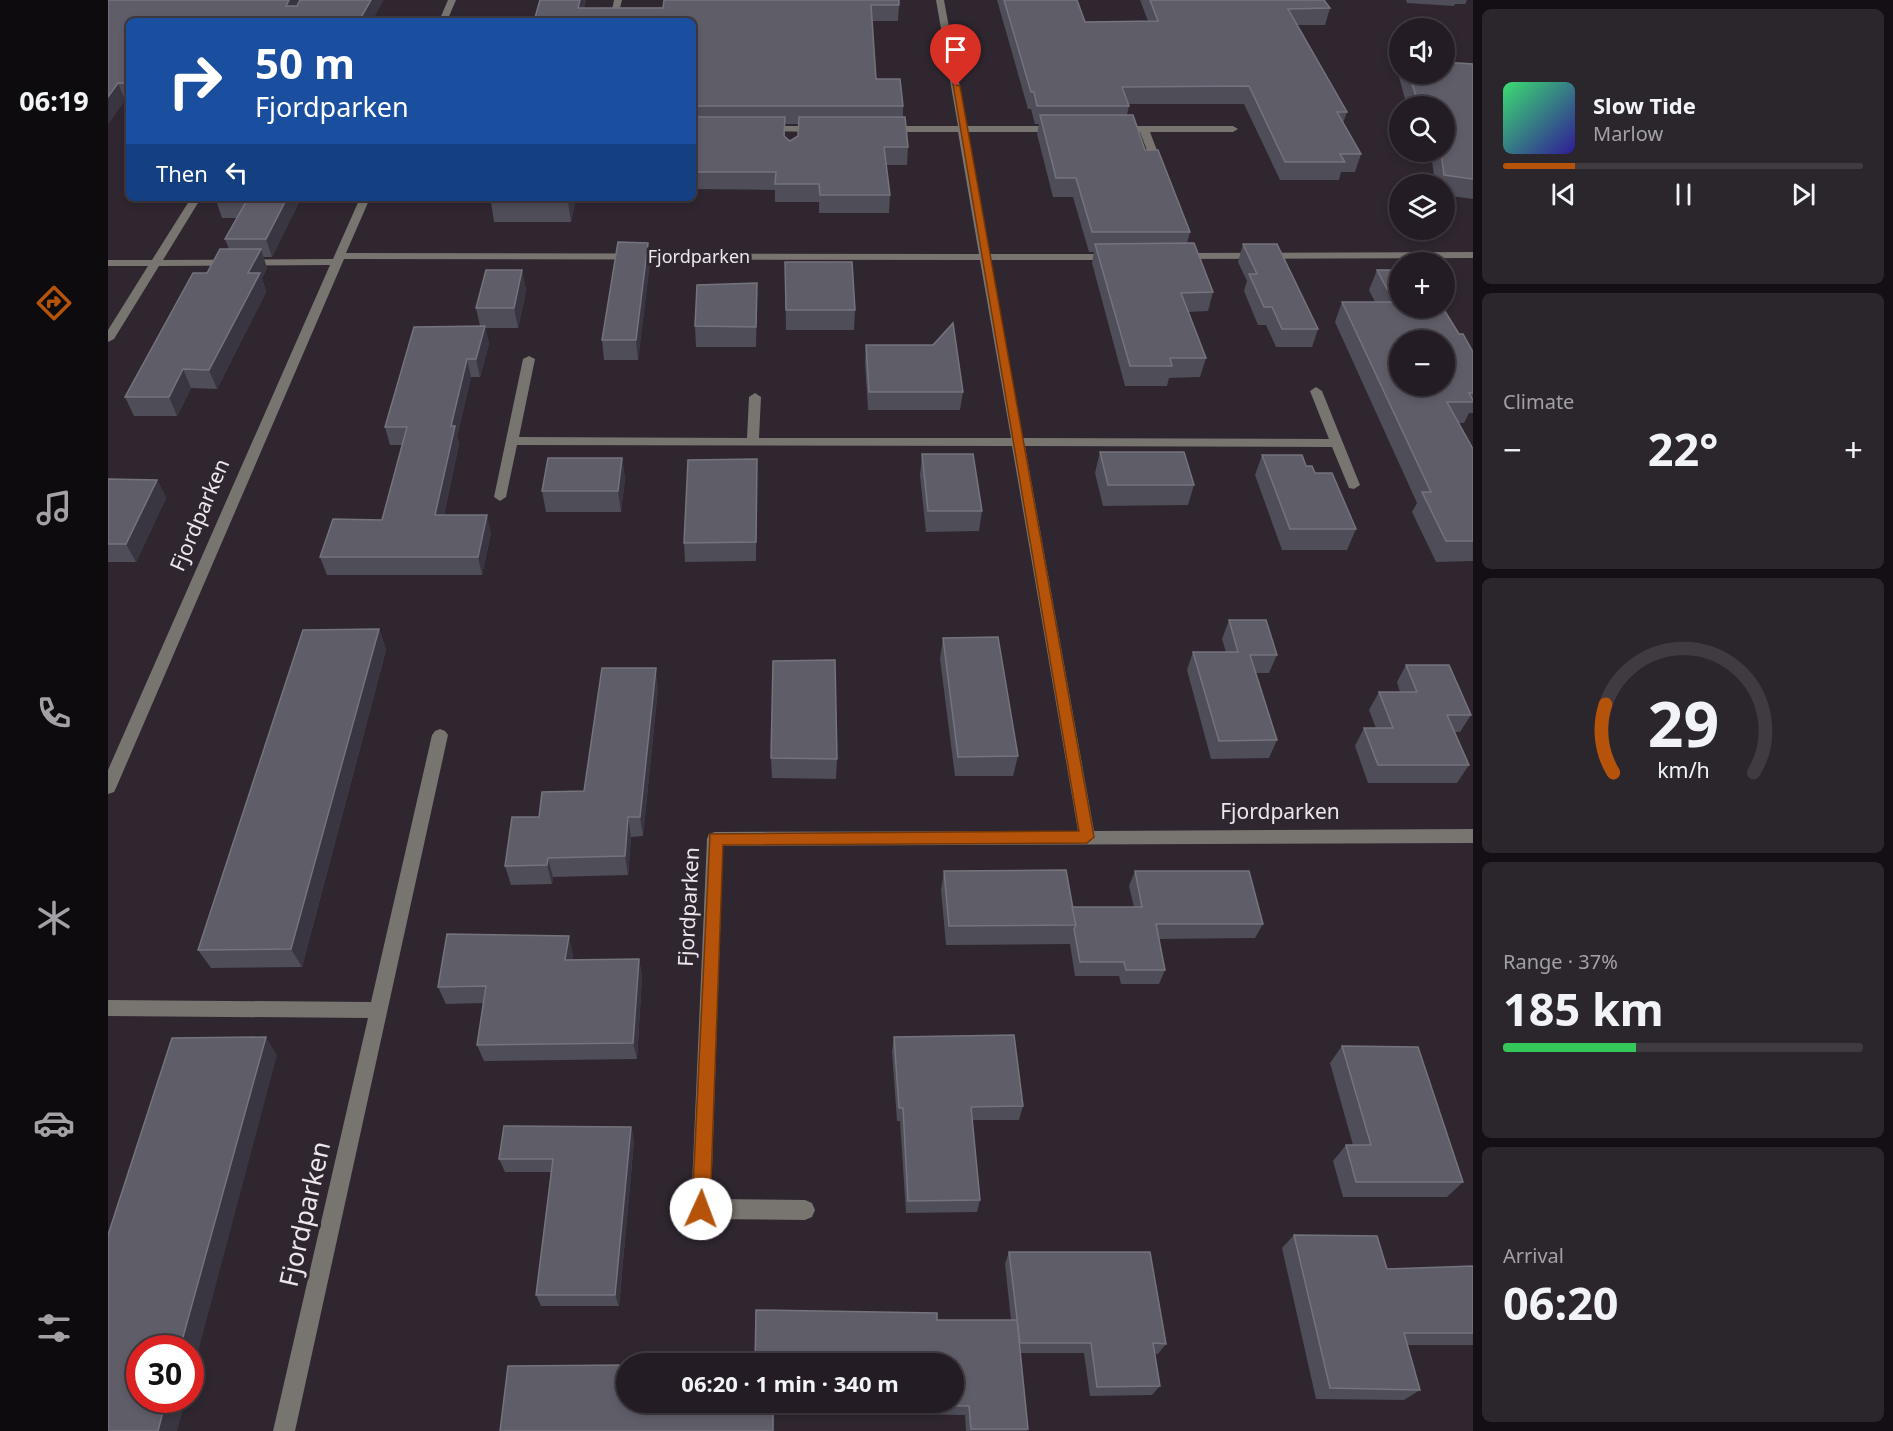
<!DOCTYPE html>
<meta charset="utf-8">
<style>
:root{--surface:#231c24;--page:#2b252c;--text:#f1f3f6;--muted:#a3a1a6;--line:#403a41;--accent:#b45309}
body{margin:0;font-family:"Noto Sans",sans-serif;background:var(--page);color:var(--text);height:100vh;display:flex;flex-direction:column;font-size:22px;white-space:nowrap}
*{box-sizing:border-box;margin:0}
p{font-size:20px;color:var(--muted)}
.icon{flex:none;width:33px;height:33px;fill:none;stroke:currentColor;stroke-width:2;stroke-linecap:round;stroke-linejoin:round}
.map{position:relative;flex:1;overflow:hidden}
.sheet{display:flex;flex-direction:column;gap:9px;padding:9px;background:#130f14;width:420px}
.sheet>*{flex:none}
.hud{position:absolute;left:18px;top:18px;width:570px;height:183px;border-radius:9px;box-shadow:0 3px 9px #0003,0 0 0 2px var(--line);background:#1a4fa0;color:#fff;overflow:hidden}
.tools{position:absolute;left:1281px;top:18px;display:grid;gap:12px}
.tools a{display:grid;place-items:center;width:66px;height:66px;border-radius:50%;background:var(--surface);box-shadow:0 3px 9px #0003,0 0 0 2px var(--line);font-size:30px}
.speed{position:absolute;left:18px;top:1335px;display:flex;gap:12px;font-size:30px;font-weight:700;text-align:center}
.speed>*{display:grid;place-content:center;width:78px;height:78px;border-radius:50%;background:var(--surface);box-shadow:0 3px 9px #0003,0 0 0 2px var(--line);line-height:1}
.speed .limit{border:9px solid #d22;background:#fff;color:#111}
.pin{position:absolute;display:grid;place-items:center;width:51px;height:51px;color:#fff;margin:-62px -26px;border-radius:50% 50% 50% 0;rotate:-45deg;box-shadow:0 0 6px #0007}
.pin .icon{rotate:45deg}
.me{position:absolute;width:66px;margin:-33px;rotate:2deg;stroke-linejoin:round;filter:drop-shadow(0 0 4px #0008)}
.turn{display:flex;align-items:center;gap:21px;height:126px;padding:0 30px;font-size:27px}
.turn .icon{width:78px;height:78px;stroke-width:2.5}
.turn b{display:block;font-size:42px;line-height:51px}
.then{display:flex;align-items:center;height:57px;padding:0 30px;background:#0003;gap:12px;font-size:22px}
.big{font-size:45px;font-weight:700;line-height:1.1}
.sheet .card{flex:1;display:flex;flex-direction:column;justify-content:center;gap:9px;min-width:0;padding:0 21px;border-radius:9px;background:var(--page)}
.sheet .dial{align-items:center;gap:0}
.dial svg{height:156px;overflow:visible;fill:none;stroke:var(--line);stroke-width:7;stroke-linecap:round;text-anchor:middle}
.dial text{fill:var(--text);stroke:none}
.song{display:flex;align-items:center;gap:18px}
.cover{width:72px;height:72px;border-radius:9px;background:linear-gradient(135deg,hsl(140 70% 55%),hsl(250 70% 35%))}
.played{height:6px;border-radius:3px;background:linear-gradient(90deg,var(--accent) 20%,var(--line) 20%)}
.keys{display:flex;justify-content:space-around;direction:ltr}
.heat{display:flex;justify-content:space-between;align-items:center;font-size:33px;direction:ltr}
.charge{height:9px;border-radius:4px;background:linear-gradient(90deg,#34c759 37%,var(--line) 0)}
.trip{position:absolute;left:508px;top:1353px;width:348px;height:60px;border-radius:30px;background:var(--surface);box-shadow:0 3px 9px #0003,0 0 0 2px var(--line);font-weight:700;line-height:60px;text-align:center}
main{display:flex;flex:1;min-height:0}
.tab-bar{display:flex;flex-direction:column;width:108px;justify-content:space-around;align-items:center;background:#0e0b0e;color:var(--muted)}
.tab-bar .icon{width:42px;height:42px}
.tab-bar .current{color:var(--accent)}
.tab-bar b{font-size:27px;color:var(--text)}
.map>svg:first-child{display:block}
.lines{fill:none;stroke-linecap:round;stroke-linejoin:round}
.minor{fill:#78746f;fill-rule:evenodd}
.wall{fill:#4e4d58;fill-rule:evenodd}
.shaded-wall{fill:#3a3641}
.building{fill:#5f5d68;stroke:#75737d;stroke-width:1.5;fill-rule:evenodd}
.route{fill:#b45309;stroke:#753606;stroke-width:1.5}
.labels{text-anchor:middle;stroke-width:6;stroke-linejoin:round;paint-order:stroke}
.far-street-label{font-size:18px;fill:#ede7ed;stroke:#2f2630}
.street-label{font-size:21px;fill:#ede7ed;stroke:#2f2630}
.near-street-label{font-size:26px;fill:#ede7ed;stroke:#2f2630}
</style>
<main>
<nav class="tab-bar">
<b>06:19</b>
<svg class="icon current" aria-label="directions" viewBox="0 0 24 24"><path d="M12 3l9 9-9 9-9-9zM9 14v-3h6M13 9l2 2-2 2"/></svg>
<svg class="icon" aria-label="music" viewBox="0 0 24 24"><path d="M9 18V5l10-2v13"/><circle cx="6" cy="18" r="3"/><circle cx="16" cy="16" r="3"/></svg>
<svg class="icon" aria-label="phone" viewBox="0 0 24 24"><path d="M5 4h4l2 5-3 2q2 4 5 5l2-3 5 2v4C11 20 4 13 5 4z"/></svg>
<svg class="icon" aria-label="climate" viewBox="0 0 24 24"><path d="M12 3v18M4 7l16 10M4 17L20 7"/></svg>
<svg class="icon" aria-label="car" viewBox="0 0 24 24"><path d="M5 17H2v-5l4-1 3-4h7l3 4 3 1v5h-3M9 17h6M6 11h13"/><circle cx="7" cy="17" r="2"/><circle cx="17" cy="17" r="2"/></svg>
<svg class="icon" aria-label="filters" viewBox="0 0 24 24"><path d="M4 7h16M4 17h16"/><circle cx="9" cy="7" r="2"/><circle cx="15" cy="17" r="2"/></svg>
</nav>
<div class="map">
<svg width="1365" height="1431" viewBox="0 0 1365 1431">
<rect width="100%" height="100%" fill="#2f2630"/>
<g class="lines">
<g class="minor">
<path d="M340,0H348L339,21H331Z"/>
<path d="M506,0H514L511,12L504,10Z"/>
<path d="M828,0H836L859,126H951L956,129L951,132H860L882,254H1005L1010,257L1005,260H883L915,438L1221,439L1202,391L1208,387L1214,391L1252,485L1246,489L1241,488L1224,447L917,446L986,831L1365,829V843L615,846L603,1199L697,1200L704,1203L707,1210L704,1217L697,1220L593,1219L586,1216L583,1209L599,839L601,834L607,832L970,831L904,446L409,445L398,497L392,501L386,497L415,359L421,356L427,359L411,437L639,438L641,397L647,393L653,397L651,438H903L872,260L236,259L8,788L6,792L0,794V770L222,265L51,266L6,339L0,342V330L40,266H0V260H44L83,198H93L55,260L225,259L252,198H262L238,253L871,254L850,132H777L772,129L777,126H850Z"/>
<path d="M657,126H711L716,129L711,132L654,131L652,129Z"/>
<path d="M1011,126H1125L1130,129L1125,132H1042L1050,153L1045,156L1040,153L1032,132L1008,131V127Z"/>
<path d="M21,185V191L17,190V186Z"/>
<path d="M1365,252V258L1071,259L1066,256L1071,253Z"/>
<path d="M332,729L337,731L340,735L187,1431H165L260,1018L0,1016V1000L263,1002L324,735L327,731Z"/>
</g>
</g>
<g class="wall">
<path d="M0,0L21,21V100H17L0,124Z"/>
<path d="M432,0H478L476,8L791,5L790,21H764L768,79L795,106V117L800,147L799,165H778L782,195L781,213H711V202H667V190L585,189V21H426ZM677,124H691L690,136L682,141L677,137Z"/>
<path d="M889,0H969L977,22L1040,21L1032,0H1216L1222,8L1217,25H1189L1239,112L1235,123L1253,154L1247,172H1233L1231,180H1172L1136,104H1021V106L1019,115L1082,232L1079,243L1105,292L1100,311L1080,312L1098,358L1092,377L1061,378L1059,386H1017L984,263L986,252H981L965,197H945L929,134L931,124H927L923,109H920Z"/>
<path d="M1298,0H1359L1357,4H1347L1346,6L1299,3Z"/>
<path d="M1365,64V199L1336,195V184H1327L1323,152H1336V106H1299L1291,77L1292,74H1336Z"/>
<path d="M193,198L164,257H155L159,268L154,278L158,292L109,389L83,388L69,416H26L17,397L99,273L121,249L117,239L129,218H114L108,200Z"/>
<path d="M468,198L463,222H386L383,202Z"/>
<path d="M540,243L542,262L530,360H496L494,340Z"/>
<path d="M1135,244L1210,329L1204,347H1168L1158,325H1150L1136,291L1139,281L1130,262Z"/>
<path d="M677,262L747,310L746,330H678Z"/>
<path d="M414,270L418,291L410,328H377L381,344L372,377H363L349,437L351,444L336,515L383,533L374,575H219L212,557L274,520L294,445H282L277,427L372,326L368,308Z"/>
<path d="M1269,270L1351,334L1365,352V413H1361L1356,423H1350L1365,449V561L1328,562L1304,512L1309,503L1227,322L1234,302H1267L1261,290Z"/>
<path d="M649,304L648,347H588L587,326Z"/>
<path d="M758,345L855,392L852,410H760L757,363Z"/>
<path d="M992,452L1086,485L1080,505L995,506L987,473Z"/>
<path d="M814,454L874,511L871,531L818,532L812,475Z"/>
<path d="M1154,455L1198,466L1207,473L1248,529L1239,550H1174L1147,475Z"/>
<path d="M514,458L517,479L513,512H438L434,491Z"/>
<path d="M649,459L648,561L577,562L576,543Z"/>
<path d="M0,479L49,480L58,498L28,562H0Z"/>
<path d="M1121,620L1169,655L1161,673H1148L1169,740L1161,758L1103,759L1079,670L1085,652H1118L1114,639Z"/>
<path d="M271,629L278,650L194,967L103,968L90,950Z"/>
<path d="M835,638L910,756L905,776H847L832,659Z"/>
<path d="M1298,665L1363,715L1352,732H1347L1361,765L1349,783H1260L1247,746L1256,728H1268L1261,710L1271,692H1292L1289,682Z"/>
<path d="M550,688L535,836L523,837L520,875L445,877L444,884L403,885L397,866L431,817L476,791Z"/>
<path d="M663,758L729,759L728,779L664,778Z"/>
<path d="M836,871L964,907H1026L1021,886L1027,871L1155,924L1147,938L1051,939L1057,970L1051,984H1013L1011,976H967L962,944L838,945L833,890Z"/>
<path d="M465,954L464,960L531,959L534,977L529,1059L376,1061L369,1045L375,1003L338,1004L330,987Z"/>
<path d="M786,1037L915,1106L911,1120H864L872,1200L869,1212L798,1213L792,1121H789L784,1051Z"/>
<path d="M1234,1046L1355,1182L1339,1197H1235L1225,1161L1238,1145H1245L1222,1063Z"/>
<path d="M523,1127L526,1141L511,1306H433L428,1295L443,1172H397L391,1159Z"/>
<path d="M1186,1235L1279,1269L1365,1266V1345H1300L1312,1390L1296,1400L1208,1399L1174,1248Z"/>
<path d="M901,1252L1058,1344L1050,1354H1047L1052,1386L1044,1395L982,1396L976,1353H912L920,1429L919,1431H858L857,1415L666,1412L665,1431H392L519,1402H846L829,1320H903L897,1264Z"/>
</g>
<g class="shaded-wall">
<path d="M181,0H194L183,21L178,6Z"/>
<path d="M263,0H276L264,21H251Z"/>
<path d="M472,0H478L473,21L470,8Z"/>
<path d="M10,83L17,100L0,124V97Z"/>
<path d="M179,198H193L164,257L158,239Z"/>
<path d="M461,198H468L463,222L460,202Z"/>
<path d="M540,243L542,262L530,360L528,340Z"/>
<path d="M153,249L159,268L154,278L158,292L109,389L101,370L140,273Z"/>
<path d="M414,270L418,291L410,328L406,308Z"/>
<path d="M377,326L381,344L372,377L368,359Z"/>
<path d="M359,359L363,377L349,437L351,444L332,533L327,515L343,426Z"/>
<path d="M75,369L83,388L69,416L61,397Z"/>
<path d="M514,458L517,479L513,512L510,491Z"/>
<path d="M49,480L58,498L28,562L18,544Z"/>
<path d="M379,515L383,533L374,575L370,557Z"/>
<path d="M271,629L278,650L194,967L183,949Z"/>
<path d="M548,668L550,688L535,836L532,817Z"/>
<path d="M520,817L523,837L520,875L517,856Z"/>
<path d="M440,858L445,877L444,884L439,865Z"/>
<path d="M461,936L465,954L462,978L457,960Z"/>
<path d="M531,959L534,977L529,1059L525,1043Z"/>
<path d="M158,1037L169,1055L82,1382V1348H72Z"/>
<path d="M523,1127L526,1141L511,1306L507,1295Z"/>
<path d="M58,1400H78L69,1431H50Z"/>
</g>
<g class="building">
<path d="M0,0H181L178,6H189L192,0H263L251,21H21V83H10L0,97Z"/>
<path d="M432,0H472L470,8H555L556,0H791V5H763L768,79H792L795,106H585V21H426Z"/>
<path d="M896,0H969L977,22L1050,21L1042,0H1216L1222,8L1180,9L1239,112H1229L1253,154H1232L1237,162H1177L1141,86L1014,87L1021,106H929L926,92H923Z"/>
<path d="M1336,62L1365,64V179L1336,175L1333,152H1336V106H1311L1301,74H1336Z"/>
<path d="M932,115H1025L1037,150H1050L1082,232H984L968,178H948Z"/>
<path d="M585,117H677L676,136L682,141L690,136L691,117H797L800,147H776L782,195H712L711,184H667L668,172H585Z"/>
<path d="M109,198H179L158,239H117L139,200H108Z"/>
<path d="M384,198H461L460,202H383Z"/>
<path d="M510,242L540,243L528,340H494Z"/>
<path d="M1086,243L1105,292L1073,293L1098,358H1062L1064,366H1022L987,244Z"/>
<path d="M1135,244H1169L1210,329H1174L1164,307H1156L1141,274H1149Z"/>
<path d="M112,249H153L140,273H152L101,370L75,369L61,397H17L85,273H99Z"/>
<path d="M677,262H744L747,310H678Z"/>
<path d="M378,270H414L406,308H368Z"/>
<path d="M1269,270H1292V308H1335L1351,334H1355L1365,352V393H1361L1365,400V402H1339L1365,449V541H1338L1314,492H1323L1234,302H1286ZM1292,340H1336V386H1292Z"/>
<path d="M649,283L648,327L587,326L589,285Z"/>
<path d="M845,323L855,392H761L758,345H825Z"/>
<path d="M377,326L368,359H359L343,426H347L327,515H379L370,557H212L225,519L274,520L299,427H277L306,327Z"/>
<path d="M992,452H1076L1086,485H1000Z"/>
<path d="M814,454H865L874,511H820Z"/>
<path d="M1154,455H1194L1198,466H1204L1207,473H1224L1248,529H1182Z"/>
<path d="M440,458H514L510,491H434Z"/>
<path d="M649,459L648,542L576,543L580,460Z"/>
<path d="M0,479L49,480L18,544H0Z"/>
<path d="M1121,620H1158L1169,655H1142L1169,740L1111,741L1085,652H1130Z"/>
<path d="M271,629L183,949L90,950L195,630Z"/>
<path d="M890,637L910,756L850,757L835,638Z"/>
<path d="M727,660L729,759L663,758L665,661Z"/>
<path d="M1298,665H1341L1363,715H1339L1361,765H1270L1256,728H1285L1271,692H1309Z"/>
<path d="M494,668H548L532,817H520L517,856L440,858L439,865L397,866L404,817H431L434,792L476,791Z"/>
<path d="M958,870L968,925L841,926L836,871Z"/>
<path d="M1027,871H1141L1155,924H1048L1057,970H1018L1016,962H972L966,929L968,925L964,907H1034Z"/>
<path d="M339,934L461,936L457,960L531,959L525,1043L369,1045L378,986L330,987Z"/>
<path d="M906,1035L915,1106L863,1107L872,1200L800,1201L795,1108H791L786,1037Z"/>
<path d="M158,1037L72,1348H32V1400H58L50,1431H0V1235L64,1038Z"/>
<path d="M1234,1046L1310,1047L1355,1182H1248L1238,1145H1263Z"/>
<path d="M396,1126L523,1127L507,1295H428L445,1159H391Z"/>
<path d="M1186,1235L1269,1236L1279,1269L1365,1266V1333H1296L1312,1390L1222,1388Z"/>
<path d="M901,1252H1042L1058,1344L1045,1343L1052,1386L989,1387L983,1343H912Z"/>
<path d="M648,1310L829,1313V1320H909L920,1429H863L861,1406L665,1403V1431H392L400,1366L519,1365V1402H846V1364H647Z"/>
</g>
<path class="route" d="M845,84L852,86L986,837L979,843L615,845L602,1209L599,1215L593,1218L587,1215L584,1209L602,834L971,831Z"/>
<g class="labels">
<g class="far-street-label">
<text x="591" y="263">Fjordparken</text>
</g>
<g class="street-label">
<text transform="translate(92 515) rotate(-67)" y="7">Fjordparken</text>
<text x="1172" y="819">Fjordparken</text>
<text transform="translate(581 907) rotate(-87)" y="7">Fjordparken</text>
</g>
<g class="near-street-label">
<text transform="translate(197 1214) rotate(-77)" y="9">Fjordparken</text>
</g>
</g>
</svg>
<div class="tools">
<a><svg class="icon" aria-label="sound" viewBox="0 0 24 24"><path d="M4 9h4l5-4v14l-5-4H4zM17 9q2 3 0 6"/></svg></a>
<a><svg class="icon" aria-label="search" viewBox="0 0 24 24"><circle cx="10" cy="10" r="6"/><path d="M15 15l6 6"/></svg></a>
<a><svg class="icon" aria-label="layers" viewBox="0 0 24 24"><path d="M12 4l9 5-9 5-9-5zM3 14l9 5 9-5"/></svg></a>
<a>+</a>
<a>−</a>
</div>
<div class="speed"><div class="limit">30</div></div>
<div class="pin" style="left:848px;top:86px;background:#d93025"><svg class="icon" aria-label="arrive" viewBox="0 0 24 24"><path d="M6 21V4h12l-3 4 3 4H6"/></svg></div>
<svg class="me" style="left:593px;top:1209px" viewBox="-20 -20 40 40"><circle r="19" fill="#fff"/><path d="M0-13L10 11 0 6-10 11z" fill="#b45309"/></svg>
<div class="trip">06:20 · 1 min · 340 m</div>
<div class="hud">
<div class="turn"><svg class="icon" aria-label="right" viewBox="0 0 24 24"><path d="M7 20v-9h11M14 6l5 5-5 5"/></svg><div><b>50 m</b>Fjordparken</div></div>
<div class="then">Then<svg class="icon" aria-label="left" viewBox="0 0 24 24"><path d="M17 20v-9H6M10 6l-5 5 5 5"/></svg></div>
</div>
</div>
<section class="sheet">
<div class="card">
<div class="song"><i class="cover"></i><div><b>Slow Tide</b><p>Marlow</p></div></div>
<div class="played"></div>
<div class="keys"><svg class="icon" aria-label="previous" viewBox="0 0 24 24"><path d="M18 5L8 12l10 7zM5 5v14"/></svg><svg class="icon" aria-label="pause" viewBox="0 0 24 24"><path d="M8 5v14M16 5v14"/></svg><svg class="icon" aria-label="next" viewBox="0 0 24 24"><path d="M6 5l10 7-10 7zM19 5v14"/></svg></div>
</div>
<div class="card"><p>Climate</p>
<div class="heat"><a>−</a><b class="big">22°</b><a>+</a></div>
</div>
<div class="card dial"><svg viewBox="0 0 100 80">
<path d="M14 69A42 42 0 1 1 86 69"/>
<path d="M14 69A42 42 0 0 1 10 34" stroke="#b45309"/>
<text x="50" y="56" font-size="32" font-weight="700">29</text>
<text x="50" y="72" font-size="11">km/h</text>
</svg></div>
<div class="card"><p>Range · 37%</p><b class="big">185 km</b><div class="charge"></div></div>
<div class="card"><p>Arrival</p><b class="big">06:20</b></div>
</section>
</main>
